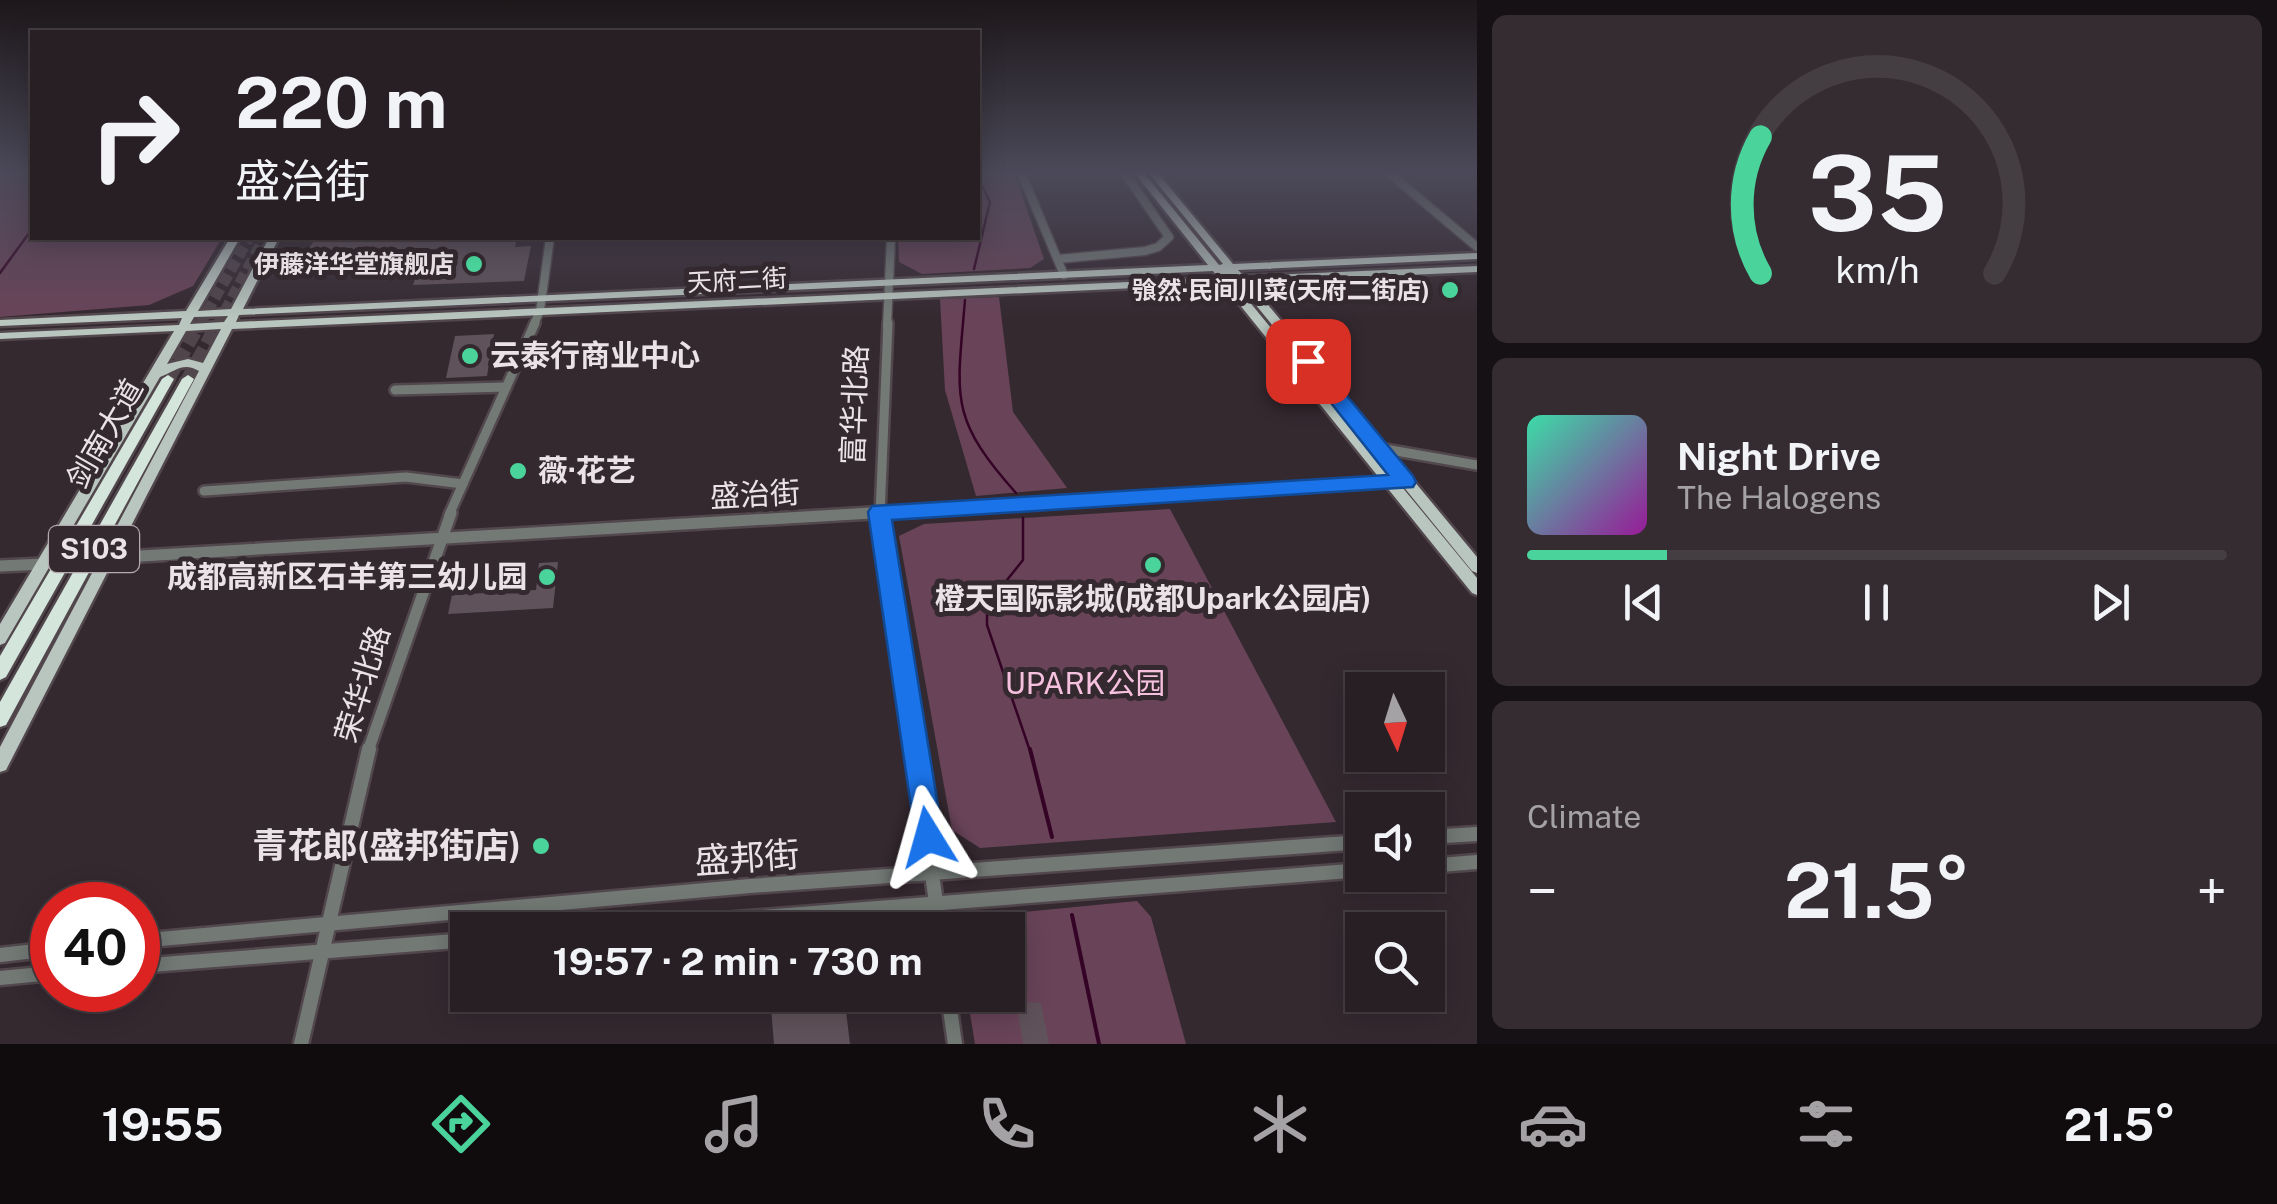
<!DOCTYPE html>
<meta charset="utf-8">
<style>
:root{--surface:#281f24;--page:#342c31;--text:#f1f3f6;--muted:#a5a2a6;--line:#443d41;--accent:#4ad49c}
body{margin:0;font-family:"Public Sans","Noto Sans SC",sans-serif;background:var(--page);color:var(--text);height:100vh;display:flex;flex-direction:column;font-size:38px;white-space:nowrap}
*{box-sizing:border-box;margin:0}
p{font-size:32px;color:var(--muted)}
.icon{flex:none;width:55px;height:55px;fill:none;stroke:currentColor;stroke-width:2;stroke-linecap:round;stroke-linejoin:round}
.map{position:relative;flex:1;overflow:hidden}
.side{display:flex;flex-direction:column;gap:15px;padding:15px;background:#161114;width:800px}
.side>*{flex:none}
.hud{position:absolute;left:30px;top:30px;width:950px;height:210px;border-radius:0px;box-shadow:0 5px 25px #0003,0 0 0 2px var(--line);background:#281f24;color:var(--text);overflow:hidden}
.needle{width:65px;rotate:176deg}
.buttons{position:absolute;left:1345px;top:672px;display:grid;gap:20px}
.buttons a{display:grid;place-items:center;width:100px;height:100px;border-radius:0px;background:var(--surface);box-shadow:0 5px 25px #0003,0 0 0 2px var(--line);font-size:50px}
.speed{position:absolute;left:30px;top:882px;display:flex;gap:20px;font-size:50px;font-weight:700;text-align:center}
.speed>*{display:grid;place-content:center;width:130px;height:130px;border-radius:50%;background:var(--surface);box-shadow:0 5px 25px #0003,0 0 0 2px var(--line);line-height:1}
.speed .limit{border:15px solid #d22;background:#fff;color:#111}
.pin{position:absolute;display:grid;place-items:center;width:85px;height:85px;color:#fff;margin:-42px;border-radius:20px;box-shadow:0 5px 15px #0006}
.me{position:absolute;width:110px;margin:-55px;rotate:352deg;stroke-linejoin:round;filter:drop-shadow(0 0 8px #0008)}
.turn{display:flex;align-items:center;gap:35px;height:210px;padding:0 40px;font-size:45px}
.turn .icon{width:130px;height:130px;stroke-width:2.5}
.turn b{display:block;font-size:70px;line-height:85px}
.big{font-size:75px;font-weight:700;line-height:1.1}
.side .card{flex:1;display:flex;flex-direction:column;justify-content:center;gap:15px;min-width:0;padding:0 35px;border-radius:15px;background:var(--page)}
.side .dial{align-items:center;gap:0}
.dial svg{height:260px;overflow:visible;fill:none;stroke:var(--line);stroke-width:7;stroke-linecap:round;text-anchor:middle}
.dial text{fill:var(--text);stroke:none}
.song{display:flex;align-items:center;gap:30px}
.cover{width:120px;height:120px;border-radius:15px;background:linear-gradient(135deg,hsl(160 70% 55%),hsl(300 70% 35%))}
.played{height:10px;border-radius:5px;background:linear-gradient(90deg,var(--accent) 20%,var(--line) 20%)}
.keys{display:flex;justify-content:space-around;direction:ltr}
.heat{display:flex;justify-content:space-between;align-items:center;font-size:55px;direction:ltr}
.trip{position:absolute;left:450px;top:912px;width:575px;height:100px;border-radius:0px;background:var(--surface);box-shadow:0 5px 25px #0003,0 0 0 2px var(--line);font-weight:700;line-height:100px;text-align:center}
.tabs{display:flex;height:160px;justify-content:space-around;align-items:center;background:#100c0e;color:var(--muted)}
.tabs .icon{width:70px;height:70px}
.tabs .current{color:var(--accent)}
.tabs b{font-size:45px;color:var(--text)}
main{display:flex;flex:1;min-height:0}
.map>svg:first-child{display:block}
.green{fill:#694459}
.lines{fill:none;stroke-linecap:round;stroke-linejoin:round}
.stream-far1{stroke:#350325;stroke-width:2.5}
.stream{stroke:#350325;stroke-width:4}
.building{fill:#60525a}
.highway-tunnel-far1{stroke:#50454b;stroke-width:11;stroke-dasharray:11 5;stroke-linecap:butt}
.highway-tunnel{stroke:#50454b;stroke-width:14;stroke-dasharray:14 6;stroke-linecap:butt}
.minor-far3-casing{stroke:#52474d;stroke-width:11}
.minor-far2-casing{stroke:#52474d;stroke-width:14}
.minor-far1-casing{stroke:#52474d;stroke-width:16}
.minor-casing{stroke:#52474d;stroke-width:19}
.major-casing{stroke:#52474d;stroke-width:5}
.highway-casing{stroke:#52474d;stroke-width:5}
.minor-far3{stroke:#737a76;stroke-width:8}
.minor-far2{stroke:#737a76;stroke-width:9}
.minor-far1{stroke:#737a76;stroke-width:11}
.minor{stroke:#737a76;stroke-width:14}
.major{fill:#b9c6bf;fill-rule:evenodd}
.highway{fill:#d4e5dc;fill-rule:evenodd}
.route{fill:#1a73e8;stroke:#114b97;stroke-width:2.5}
.poi-dot{fill:#4ad49c;stroke:#352930;stroke-width:4}
.labels{text-anchor:middle;stroke-width:10;stroke-linejoin:round;paint-order:stroke}
.far-poi-label{font-size:25px;font-weight:bold;fill:#eae2e6;stroke:#352930;text-anchor:end}
.far-street-label{font-size:25px;fill:#eae2e6;stroke:#352930}
.shield{fill:#352930;stroke:#b4aaaf;stroke-width:2.5}
.shield-label{font-size:28px;font-weight:bold;fill:#eae2e6}
.poi-label{font-size:30px;font-weight:bold;fill:#eae2e6;stroke:#352930;text-anchor:start}
.street-label{font-size:30px;fill:#eae2e6;stroke:#352930}
.park-label{font-size:30px;fill:#f6c1df;stroke:#352930}
.near-poi-label{font-size:35px;font-weight:bold;fill:#eae2e6;stroke:#352930;text-anchor:end}
.near-street-label{font-size:35px;fill:#eae2e6;stroke:#352930}
</style>
<main>
<div class="map">
<svg width="1477" height="1044" viewBox="0 0 1477 1044">
<rect width="100%" height="100%" fill="#352930"/>
<g class="green">
<path d="M0,172H32V238H222L193,286L149,305L0,317Z"/>
<path d="M978,172H1014L1044,259L1030,268L922,274L899,262L898,238H978Z"/>
<path d="M999,297L1013,412L1067,488L976,496L945,390L940,299Z"/>
<path d="M1170,509L1336,822L980,848L952,830L899,536L924,524Z"/>
<path d="M1137,901L1151,917L1186,1044H975L967,995H1008V930H990L1004,914Z"/>
</g>
<g class="lines">
<g class="stream-far1">
<path d="M974,269L990,202L978,178"/>
<path d="M0,273L32,229"/>
<path d="M965,300C957,397 948,417 1016,493"/>
<path d="M1023,518V560L987,605V625L1030,751"/>
</g>
<g class="stream">
<path d="M1030,749L1052,837"/>
<path d="M1072,915L1099,1044"/>
</g>
</g>
<g class="building">
<path d="M316,238H517L515,247L531,246L524,281L413,285L417,273L392,274L302,258Z"/>
<path d="M494,334L487,376L446,378L455,336Z"/>
<path d="M558,562L553,608L448,614L452,595L536,590L539,563Z"/>
<path d="M770,995H844L850,1044H774Z"/>
<path d="M1016,1001L1041,1003L1049,1044H1023Z"/>
</g>
<g class="lines">
<g class="highway-tunnel-far1">
<path d="M199,326L249,238"/>
<path d="M217,326L264,238"/>
</g>
<g class="highway-tunnel">
<path d="M168,379L200,323"/>
<path d="M188,379L218,323"/>
</g>
<g class="minor-far3-casing">
<g id="minor-far3">
<path d="M1021,172L1064,275"/>
<path d="M1388,172L1477,247"/>
<path d="M1058,259L1145,251L1158,247L1169,237L1126,175"/>
<path d="M533,326L540,311L550,238"/>
<path d="M887,326L891,238"/>
</g>
</g>
<g class="minor-far2-casing">
<g id="minor-far2">
<path d="M395,390L506,387"/>
<path d="M1379,448L1477,465"/>
<path d="M204,491L406,477L463,484"/>
<path d="M449,515L535,323"/>
<path d="M830,515L1394,482"/>
<path d="M880,515L888,323"/>
</g>
</g>
<g class="minor-far1-casing">
<g id="minor-far1">
<path d="M880,513L914,751"/>
<path d="M107,558L872,513"/>
<path d="M0,566L44,564"/>
<path d="M368,751L451,513"/>
</g>
</g>
<g class="minor-casing">
<g id="minor">
<path d="M914,749L940,930"/>
<path d="M1428,837L1477,834"/>
<path d="M1428,866L1477,862"/>
<path d="M595,930L1362,870"/>
<path d="M138,941L750,886L1362,842"/>
<path d="M0,955L52,949"/>
<path d="M138,966L468,940"/>
<path d="M0,978L52,973"/>
<path d="M948,995L955,1044"/>
<path d="M301,1044L369,749"/>
</g>
</g>
<g class="major-casing">
<path id="major" d="M1134,172H1143L1219,265L1223,264L1148,172H1157L1233,264L1477,253V259L1238,270L1244,276L1477,266V272L1249,282L1477,557V573L1472,571L1238,283H1234L1477,578V595L1472,593L1223,284L232,329L6,770L0,772V747L199,371C183,361 174,372 160,377L5,643L0,645V624L174,331L0,339V333L179,325L182,318L0,326V320L186,311L230,238H240L198,311L231,309L269,238H279L243,309L1208,265ZM1213,271L1218,278L236,322L239,315ZM228,316L224,322L190,324L194,317ZM221,329L203,363L188,359L167,364L186,331Z"/>
</g>
<g class="highway-casing">
<g id="highway">
<path d="M168,375L174,379L6,677L0,680V656L162,379Z"/>
<path d="M188,375L194,379L6,725L0,727V702L182,379Z"/>
</g>
</g>
<use href="#minor-far3" class="minor-far3"/>
<use href="#minor-far2" class="minor-far2"/>
<use href="#minor-far1" class="minor-far1"/>
<use href="#minor" class="minor"/>
<use href="#major" class="major"/>
<use href="#highway" class="highway"/>
</g>
<linearGradient id="sky" x2="0" y2="1"><stop stop-color="#1d171a"/><stop offset="0.54" stop-color="#4b4959"/><stop offset="1" stop-color="#4b4959" stop-opacity="0"/></linearGradient>
<rect width="1477" height="318" fill="url(#sky)"/>
<path class="route" d="M1308,355L1314,356L1413,476L1416,482L1413,487L892,520L943,837L938,848L928,852L917,848L868,512L872,506L1388,475L1301,365L1298,361Z"/>
<g class="poi-dot">
<circle cx="474" cy="264" r="10"/>
<circle cx="1450" cy="290" r="10"/>
<circle cx="470" cy="356" r="10"/>
<circle cx="518" cy="471" r="10"/>
<circle cx="1153" cy="565" r="10"/>
<circle cx="547" cy="577" r="10"/>
<circle cx="541" cy="846" r="10"/>
</g>
<g class="labels">
<g class="far-poi-label">
<text x="454" y="273">伊藤洋华堂旗舰店</text>
<text x="1430" y="299">飸然·民间川菜(天府二街店)</text>
</g>
<g class="far-street-label">
<text transform="translate(737 280) rotate(-3)" y="9">天府二街</text>
</g>
<rect class="shield" x="49" y="526" width="90" height="46" rx="8"/>
<g class="shield-label">
<text x="94" y="559">S103</text>
</g>
<g class="poi-label">
<text x="490" y="366">云泰行商业中心</text>
<text x="538" y="481">薇·花艺</text>
<text x="527" y="587" text-anchor="end">成都高新区石羊第三幼儿园</text>
<text x="1153" y="609" text-anchor="middle">橙天国际影城(成都Upark公园店)</text>
</g>
<g class="street-label">
<text transform="translate(855 405) rotate(-88)" y="10">富华北路</text>
<text transform="translate(105 434) rotate(-60)" y="10">剑南大道</text>
<text transform="translate(755 495) rotate(-3)" y="10">盛治街</text>
<text transform="translate(363 684) rotate(-73)" y="10">荣华北路</text>
</g>
<g class="park-label">
<text x="1085" y="694">UPARK公园</text>
</g>
<g class="near-poi-label">
<text x="521" y="858">青花郎(盛邦街店)</text>
</g>
<g class="near-street-label">
<text transform="translate(747 858) rotate(-4)" y="12">盛邦街</text>
</g>
</g>
</svg>
<div class="buttons">
<a><svg class="needle" viewBox="-14 -14 28 28"><path d="M0-13l5 13h-10z" fill="#e53935"/><path d="M0 13l5-13h-10z" fill="#a5a2a6"/></svg></a>
<a><svg class="icon" aria-label="sound" viewBox="0 0 24 24"><path d="M4 9h4l5-4v14l-5-4H4zM17 9q2 3 0 6"/></svg></a>
<a><svg class="icon" aria-label="search" viewBox="0 0 24 24"><circle cx="10" cy="10" r="6"/><path d="M15 15l6 6"/></svg></a>
</div>
<div class="speed"><div class="limit">40</div></div>
<div class="pin" style="left:1308px;top:361px;background:#d93025"><svg class="icon" aria-label="arrive" viewBox="0 0 24 24"><path d="M6 21V4h12l-3 4 3 4H6"/></svg></div>
<svg class="me" style="left:928px;top:837px" viewBox="-20 -20 40 40"><path d="M0-17L14 15 0 8-14 15z" fill="#1a73e8" stroke="#fff" stroke-width="4"/></svg>
<div class="trip">19:57 · 2 min · 730 m</div>
<div class="hud">
<div class="turn"><svg class="icon" aria-label="right" viewBox="0 0 24 24"><path d="M7 20v-9h11M14 6l5 5-5 5"/></svg><div><b>220 m</b>盛治街</div></div>
</div>
</div>
<section class="side">
<div class="card dial"><svg viewBox="0 0 100 80">
<path d="M14 69A42 42 0 1 1 86 69"/>
<path d="M14 69A42 42 0 0 1 14 27" stroke="#4ad49c"/>
<text x="50" y="56" font-size="32" font-weight="700">35</text>
<text x="50" y="72" font-size="11">km/h</text>
</svg></div>
<div class="card">
<div class="song"><i class="cover"></i><div><b>Night Drive</b><p>The Halogens</p></div></div>
<div class="played"></div>
<div class="keys"><svg class="icon" aria-label="previous" viewBox="0 0 24 24"><path d="M18 5L8 12l10 7zM5 5v14"/></svg><svg class="icon" aria-label="pause" viewBox="0 0 24 24"><path d="M8 5v14M16 5v14"/></svg><svg class="icon" aria-label="next" viewBox="0 0 24 24"><path d="M6 5l10 7-10 7zM19 5v14"/></svg></div>
</div>
<div class="card"><p>Climate</p>
<div class="heat"><a>−</a><b class="big">21.5°</b><a>+</a></div>
</div>
</section>
</main>
<nav class="tabs">
<b>19:55</b>
<svg class="icon current" aria-label="directions" viewBox="0 0 24 24"><path d="M12 3l9 9-9 9-9-9zM9 14v-3h6M13 9l2 2-2 2"/></svg>
<svg class="icon" aria-label="music" viewBox="0 0 24 24"><path d="M9 18V5l10-2v13"/><circle cx="6" cy="18" r="3"/><circle cx="16" cy="16" r="3"/></svg>
<svg class="icon" aria-label="phone" viewBox="0 0 24 24"><path d="M5 4h4l2 5-3 2q2 4 5 5l2-3 5 2v4C11 20 4 13 5 4z"/></svg>
<svg class="icon" aria-label="climate" viewBox="0 0 24 24"><path d="M12 3v18M4 7l16 10M4 17L20 7"/></svg>
<svg class="icon" aria-label="car" viewBox="0 0 24 24"><path d="M5 17H2v-5l4-1 3-4h7l3 4 3 1v5h-3M9 17h6M6 11h13"/><circle cx="7" cy="17" r="2"/><circle cx="17" cy="17" r="2"/></svg>
<svg class="icon" aria-label="filters" viewBox="0 0 24 24"><path d="M4 7h16M4 17h16"/><circle cx="9" cy="7" r="2"/><circle cx="15" cy="17" r="2"/></svg>
<b>21.5°</b>
</nav>
